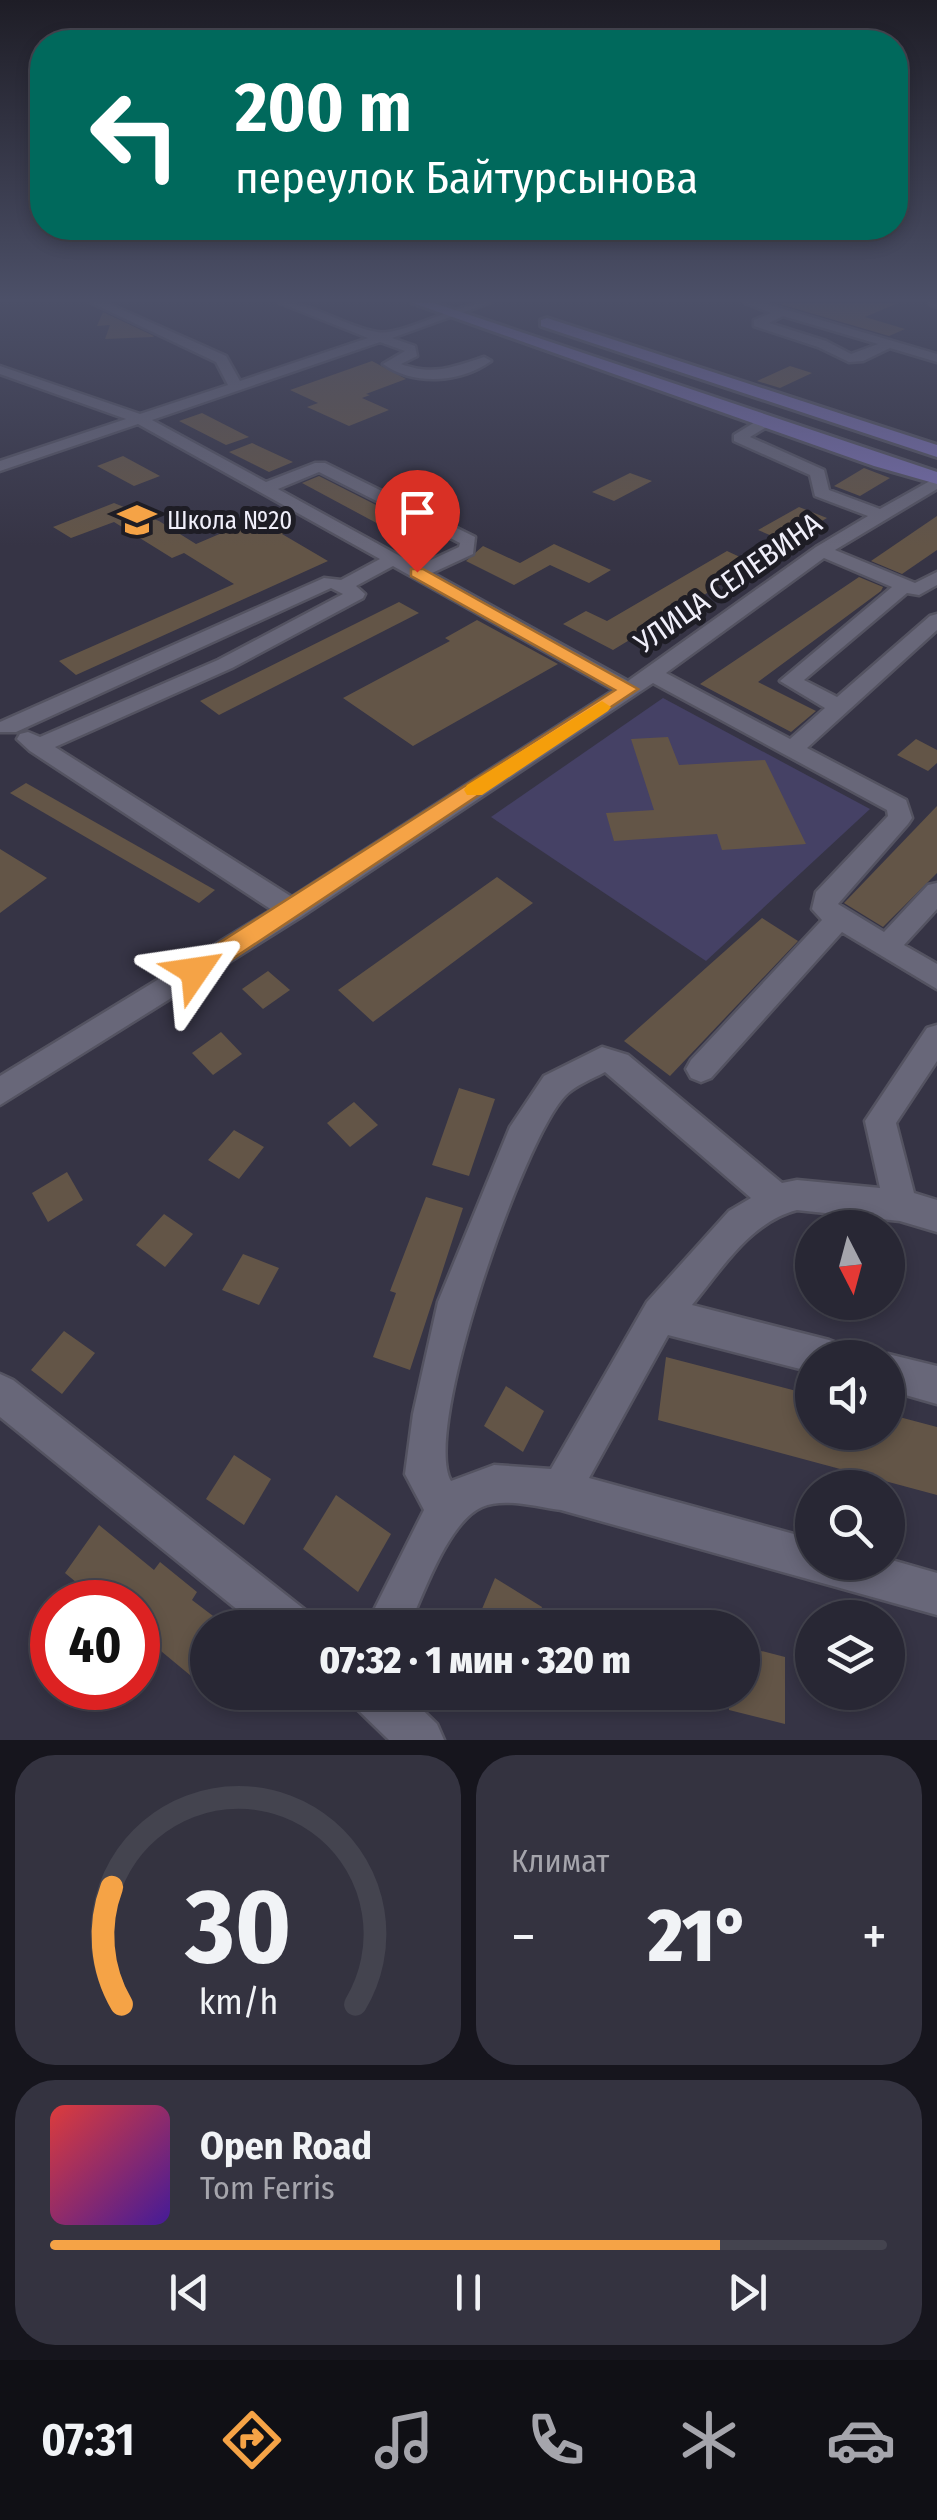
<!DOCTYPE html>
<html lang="ru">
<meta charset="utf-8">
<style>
:root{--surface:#282734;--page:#343340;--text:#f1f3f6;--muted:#a5a5ac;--line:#44444f;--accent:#f5a346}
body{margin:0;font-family:"Fira Sans Condensed",sans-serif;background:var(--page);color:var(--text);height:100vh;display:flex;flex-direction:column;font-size:38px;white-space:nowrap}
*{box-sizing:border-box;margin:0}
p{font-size:32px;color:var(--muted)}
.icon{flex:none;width:55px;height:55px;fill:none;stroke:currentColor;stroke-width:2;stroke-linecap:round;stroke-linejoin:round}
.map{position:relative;height:1740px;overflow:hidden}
.drawer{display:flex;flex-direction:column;gap:15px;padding:15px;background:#16151d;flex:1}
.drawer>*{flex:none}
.banner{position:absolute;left:30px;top:30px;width:878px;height:210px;border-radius:40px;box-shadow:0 5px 15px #0003,0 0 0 2px var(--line);background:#00695c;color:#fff;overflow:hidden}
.needle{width:65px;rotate:174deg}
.tools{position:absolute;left:795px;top:1210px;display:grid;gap:20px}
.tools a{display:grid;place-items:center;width:110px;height:110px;border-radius:50%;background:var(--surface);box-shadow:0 5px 15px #0003,0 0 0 2px var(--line);font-size:50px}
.speed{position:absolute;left:30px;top:1580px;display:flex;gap:20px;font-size:50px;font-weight:700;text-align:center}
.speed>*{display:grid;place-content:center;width:130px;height:130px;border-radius:50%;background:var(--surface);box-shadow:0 5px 15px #0003,0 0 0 2px var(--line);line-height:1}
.speed .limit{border:15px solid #d22;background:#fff;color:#111}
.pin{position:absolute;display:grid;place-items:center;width:85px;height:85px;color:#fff;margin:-102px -42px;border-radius:50% 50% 50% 0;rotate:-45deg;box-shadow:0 0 10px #0007}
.pin .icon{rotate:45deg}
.me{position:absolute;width:110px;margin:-55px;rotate:58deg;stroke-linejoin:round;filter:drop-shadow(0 0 8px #0008)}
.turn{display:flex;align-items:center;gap:35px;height:210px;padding:0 40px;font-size:45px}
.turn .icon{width:130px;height:130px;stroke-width:2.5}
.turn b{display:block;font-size:70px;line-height:85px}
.big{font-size:75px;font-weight:800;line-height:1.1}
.drawer .tile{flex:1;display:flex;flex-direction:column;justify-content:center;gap:15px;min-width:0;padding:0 35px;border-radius:40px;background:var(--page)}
.drawer .dial{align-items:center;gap:0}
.dial svg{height:260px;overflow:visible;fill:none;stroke:var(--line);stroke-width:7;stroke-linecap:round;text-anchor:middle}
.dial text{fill:var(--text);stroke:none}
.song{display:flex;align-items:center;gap:30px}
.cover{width:120px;height:120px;border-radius:15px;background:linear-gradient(135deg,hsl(0 70% 55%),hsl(260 70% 35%))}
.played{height:10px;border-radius:5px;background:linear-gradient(90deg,var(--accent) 80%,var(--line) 80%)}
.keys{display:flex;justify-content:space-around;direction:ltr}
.heat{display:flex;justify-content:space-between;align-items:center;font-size:55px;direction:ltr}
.drawer .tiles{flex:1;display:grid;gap:15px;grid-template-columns:1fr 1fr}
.tile:last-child{grid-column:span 2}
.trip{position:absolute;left:190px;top:1610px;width:570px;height:100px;border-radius:50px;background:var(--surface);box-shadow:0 5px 15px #0003,0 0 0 2px var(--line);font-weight:800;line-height:100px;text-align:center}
.tab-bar{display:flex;height:160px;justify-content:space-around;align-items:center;background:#101015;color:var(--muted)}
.tab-bar .icon{width:70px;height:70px}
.tab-bar .active{color:var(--accent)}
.tab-bar b{font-size:45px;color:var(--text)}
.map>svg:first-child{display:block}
.green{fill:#454165}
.building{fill:#635547}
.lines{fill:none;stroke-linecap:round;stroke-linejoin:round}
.minor-casing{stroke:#545361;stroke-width:5}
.major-casing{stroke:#545361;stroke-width:6}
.minor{fill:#686779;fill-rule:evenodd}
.major{fill:#766daa;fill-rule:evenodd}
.route{fill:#f5a346;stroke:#9f6a2e;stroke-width:2.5}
.slow{fill:#f59e0b}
.labels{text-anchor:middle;stroke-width:10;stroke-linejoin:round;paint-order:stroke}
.far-poi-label{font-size:25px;fill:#f0effa;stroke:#1e1d25;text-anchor:start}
.street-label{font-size:30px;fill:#f0effa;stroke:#1e1d25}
</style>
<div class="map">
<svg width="937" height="1740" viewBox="0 0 937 1740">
<rect width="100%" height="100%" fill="#363445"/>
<path class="green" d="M663,698L870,809L706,961L491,817Z"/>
<g class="building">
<path d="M776,303H898L865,317L905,329L889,336Z"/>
<path d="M103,312L154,336L153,337L105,339L110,325L97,326Z"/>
<path d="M372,361L406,379L366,394L370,395L362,398L389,410L349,426L307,407L318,403L290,390Z"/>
<path d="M790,366L812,373L780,388L757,381Z"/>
<path d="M202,413L249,437L226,445L179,421Z"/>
<path d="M252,443L293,462L269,472L229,452Z"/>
<path d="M123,456L160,476L134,486L97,466Z"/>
<path d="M864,468L890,478L860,496L834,486Z"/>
<path d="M630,473L652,481L614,501L592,492Z"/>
<path d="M319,476L443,539L423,548L302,483Z"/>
<path d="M114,503L159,521L196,544L262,516L290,531L282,534L328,561L76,675L59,661L234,584L184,553L172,558L114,522L71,538L53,527Z"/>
<path d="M799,507L827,518L786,542L758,530Z"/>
<path d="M937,516V550L902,574L871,561Z"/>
<path d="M554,544L611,570L589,583L550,565L514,585L466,561L483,546L520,563Z"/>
<path d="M727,551L755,564L613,650L563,624L586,611L607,621Z"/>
<path d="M859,577L883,587L881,591L758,682L816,711L791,732L700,684Z"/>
<path d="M399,602L419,613L219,715L200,701Z"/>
<path d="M477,620L558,664L413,746L343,698L450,641L445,638Z"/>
<path d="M668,737L679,765L765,760L806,844L722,850L717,834L614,841L606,813L654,810L631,739Z"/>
<path d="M916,739L937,750V763L928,771L897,755Z"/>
<path d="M26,783L215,890L199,903L10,793Z"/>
<path d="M937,806V873L883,927L844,903Z"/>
<path d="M0,849L47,878L0,913Z"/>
<path d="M497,877L533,903L373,1022L338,990Z"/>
<path d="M762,918L798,941L670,1076L624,1041Z"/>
<path d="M268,971L290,990L263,1009L242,989Z"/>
<path d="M221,1032L242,1054L213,1075L192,1053Z"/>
<path d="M459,1088L495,1099L469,1176L432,1165Z"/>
<path d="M354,1102L378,1125L350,1147L327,1123Z"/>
<path d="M234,1130L264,1147L239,1179L208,1160Z"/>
<path d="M67,1172L83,1200L48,1222L32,1193Z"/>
<path d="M426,1197L463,1208L410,1370L373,1357L396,1293L390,1291Z"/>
<path d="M164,1214L193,1234L165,1267L136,1245Z"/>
<path d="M243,1254L279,1268L259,1305L222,1290Z"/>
<path d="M64,1331L95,1353L62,1394L31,1370Z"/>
<path d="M666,1357L812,1395V1432H888V1414L937,1427V1495L658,1420Z"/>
<path d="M506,1386L544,1411L523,1452L484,1426Z"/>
<path d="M234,1455L271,1479L244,1525L206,1499Z"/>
<path d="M336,1495L391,1534L358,1592L303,1549Z"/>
<path d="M99,1525L154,1570L160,1562L197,1592L192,1600L229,1628H208V1690L138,1632V1602H100L65,1573Z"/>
<path d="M495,1578L542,1607L535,1628H474Z"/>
<path d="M742,1646L785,1657V1724L729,1710V1692H742Z"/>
</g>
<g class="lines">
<g class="minor-casing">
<g id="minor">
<path d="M92,303H107L226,356L240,381L368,338L280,303C315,303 343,326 377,332C400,337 456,303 489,303L392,338L415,346L417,356L401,364C433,376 453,367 484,357L491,361C460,383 414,386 383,364L405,351L380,342L152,420L266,482L315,463H325L475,537L473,554L432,573L628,681L816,547L868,516L815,496L810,475L734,441V435L760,419H770V425L750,437L824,470L829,490L880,509L937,477V489L835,550L915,583L937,572V585L919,595L907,593L804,680L837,697L930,616L937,614V630L807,748L906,800L912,818L908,824L838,904L884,932L928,885L937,883V909L904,945L937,964V989L842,932L711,1078L701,1082L691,1078L686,1069L691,1060L822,920L812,909L816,892L888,816L887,810L653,683L301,917L0,1105V1076L272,910L30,751L17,739L20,734L28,732L40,737L218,660L343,594L331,588L16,732H0V722L324,578L341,580L380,559L138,424L0,471V461L126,419L0,374V366L140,414L228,385L216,362ZM319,472L460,543L459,547L418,566L278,489ZM824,558L892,587L780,681L825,708L790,739L666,673ZM393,566L614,690L292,897L55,747L232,668L363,598L365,594L356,586Z"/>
<path d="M745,303H763L937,354V362L890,348L863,361L849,362L818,347L754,326V320L771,313ZM783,316L878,344L851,354L826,341L769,323Z"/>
<path d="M929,303H937V307L931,305Z"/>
<path d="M937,1025V1061L896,1123L914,1193L937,1200V1232L900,1221L797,1210C750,1222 721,1270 692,1305L829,1340L842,1345L847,1358H812V1372L668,1335L589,1478L812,1539V1562H888V1559L937,1573V1615L561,1510C538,1507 504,1497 482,1507C448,1522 423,1595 408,1628H365L424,1510L405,1474L413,1414L438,1302L510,1127L544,1076L602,1047L628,1055L782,1183L797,1180L880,1188L865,1121L927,1028ZM605,1072L751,1198L729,1211L647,1302L551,1469L494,1465L451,1481C421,1431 523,1140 565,1096C574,1086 592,1079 605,1072Z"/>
<path d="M888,1354L937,1366V1404L888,1390V1358H879Z"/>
<path d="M0,1374L13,1380L309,1613L315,1628H260L0,1417Z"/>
<path d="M350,1692H404L437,1724L444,1740H389L356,1708Z"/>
</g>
</g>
<g class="major-casing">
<g id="major">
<path d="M413,303H434L937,472V484L874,466Z"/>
<path d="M547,318L937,445V457L541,326V320Z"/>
</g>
</g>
<use href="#minor" class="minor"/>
<use href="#major" class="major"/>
</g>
<linearGradient id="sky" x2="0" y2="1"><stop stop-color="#1e1d26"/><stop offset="0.55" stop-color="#4c5068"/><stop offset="1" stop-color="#4c5068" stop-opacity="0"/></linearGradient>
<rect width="937" height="546" fill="url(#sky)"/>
<path class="route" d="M411,569H423L638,689L204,978H186L183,971L186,964L615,690L411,576Z"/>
<path class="slow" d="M602,701L611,707L608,711L482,795H467L464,790L467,785Z"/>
<defs>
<g id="school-bare" transform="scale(3)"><path d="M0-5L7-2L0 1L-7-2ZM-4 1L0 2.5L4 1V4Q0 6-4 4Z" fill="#f5a346" stroke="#1e1d25" stroke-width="2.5" paint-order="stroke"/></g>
</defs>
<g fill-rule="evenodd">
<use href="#school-bare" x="137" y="520"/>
</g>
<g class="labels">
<g class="far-poi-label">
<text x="167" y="529">Школа №20</text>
</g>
<g class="street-label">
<text transform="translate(728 583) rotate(-35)" y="10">УЛИЦА СЕЛЕВИНА</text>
</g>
</g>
</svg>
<div class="tools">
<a><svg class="needle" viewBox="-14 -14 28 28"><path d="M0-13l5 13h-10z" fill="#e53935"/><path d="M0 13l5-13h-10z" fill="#a5a5ac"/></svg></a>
<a><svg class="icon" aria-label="sound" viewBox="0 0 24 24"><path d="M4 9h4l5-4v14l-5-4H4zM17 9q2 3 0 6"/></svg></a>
<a><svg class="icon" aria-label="search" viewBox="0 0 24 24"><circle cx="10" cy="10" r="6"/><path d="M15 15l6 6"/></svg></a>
<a><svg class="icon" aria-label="layers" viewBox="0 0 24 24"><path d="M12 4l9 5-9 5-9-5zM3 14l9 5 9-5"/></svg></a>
</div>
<div class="speed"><div class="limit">40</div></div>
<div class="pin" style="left:417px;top:572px;background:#d93025"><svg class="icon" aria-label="arrive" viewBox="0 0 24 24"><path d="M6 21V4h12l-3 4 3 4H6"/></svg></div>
<svg class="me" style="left:195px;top:971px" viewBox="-20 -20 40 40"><path d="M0-17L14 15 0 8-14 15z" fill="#f5a346" stroke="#fff" stroke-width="4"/></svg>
<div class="trip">07:32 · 1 мин · 320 m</div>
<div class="banner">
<div class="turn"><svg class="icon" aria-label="left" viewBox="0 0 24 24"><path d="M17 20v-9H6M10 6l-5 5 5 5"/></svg><div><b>200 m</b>переулок Байтурсынова</div></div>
</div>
</div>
<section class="drawer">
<div class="tiles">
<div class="tile dial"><svg viewBox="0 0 100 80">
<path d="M14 69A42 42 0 1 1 86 69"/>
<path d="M14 69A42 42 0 0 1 11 33" stroke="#f5a346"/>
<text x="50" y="56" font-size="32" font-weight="700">30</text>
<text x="50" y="72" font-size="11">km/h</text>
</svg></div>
<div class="tile"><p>Климат</p>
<div class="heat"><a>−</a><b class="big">21°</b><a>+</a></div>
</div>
<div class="tile">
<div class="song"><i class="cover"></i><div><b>Open Road</b><p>Tom Ferris</p></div></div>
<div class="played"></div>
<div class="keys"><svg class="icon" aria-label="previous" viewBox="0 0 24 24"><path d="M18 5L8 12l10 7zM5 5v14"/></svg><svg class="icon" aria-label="pause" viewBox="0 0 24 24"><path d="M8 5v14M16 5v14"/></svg><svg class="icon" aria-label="next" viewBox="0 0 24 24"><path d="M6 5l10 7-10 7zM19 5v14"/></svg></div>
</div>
</div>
</section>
<nav class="tab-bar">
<b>07:31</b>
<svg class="icon active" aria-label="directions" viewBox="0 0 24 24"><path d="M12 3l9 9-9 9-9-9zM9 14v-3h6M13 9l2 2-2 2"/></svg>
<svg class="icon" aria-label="music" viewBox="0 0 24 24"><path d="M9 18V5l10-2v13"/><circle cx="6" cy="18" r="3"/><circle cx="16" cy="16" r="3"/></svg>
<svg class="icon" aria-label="phone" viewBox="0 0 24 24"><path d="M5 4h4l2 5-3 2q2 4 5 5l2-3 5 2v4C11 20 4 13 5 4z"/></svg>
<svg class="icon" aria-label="climate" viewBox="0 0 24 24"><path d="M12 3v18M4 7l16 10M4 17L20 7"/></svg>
<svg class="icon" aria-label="car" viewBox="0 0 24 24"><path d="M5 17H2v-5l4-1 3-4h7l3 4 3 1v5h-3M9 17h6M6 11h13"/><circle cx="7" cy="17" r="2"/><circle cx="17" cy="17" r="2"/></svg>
</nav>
